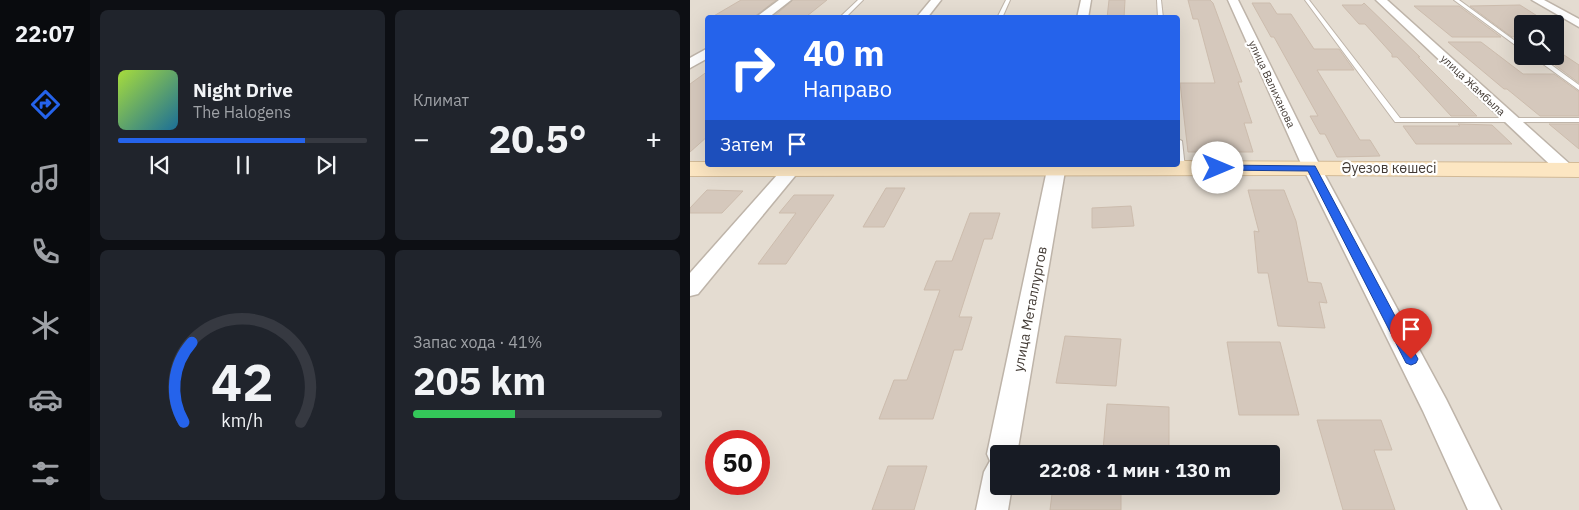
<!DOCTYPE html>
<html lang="ru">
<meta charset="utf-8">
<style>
:root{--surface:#171b24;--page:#20242c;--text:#f1f3f6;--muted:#9ea1a6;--line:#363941;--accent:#2563eb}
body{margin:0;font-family:"IBM Plex Sans",sans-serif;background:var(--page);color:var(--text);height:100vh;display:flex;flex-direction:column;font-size:19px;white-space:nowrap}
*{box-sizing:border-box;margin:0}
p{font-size:16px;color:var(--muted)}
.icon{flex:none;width:28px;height:28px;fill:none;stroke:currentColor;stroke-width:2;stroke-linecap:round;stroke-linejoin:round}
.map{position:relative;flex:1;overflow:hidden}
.panel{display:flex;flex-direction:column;gap:10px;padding:10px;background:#0d0f14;width:600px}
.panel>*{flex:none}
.hud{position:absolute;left:15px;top:15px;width:475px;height:152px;border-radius:5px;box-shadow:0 5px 20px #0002;background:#2563eb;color:#fff;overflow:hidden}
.buttons{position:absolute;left:824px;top:15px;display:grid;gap:10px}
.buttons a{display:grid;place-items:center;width:50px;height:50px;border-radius:5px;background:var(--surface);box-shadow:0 5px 20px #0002;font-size:25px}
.speed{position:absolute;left:15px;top:430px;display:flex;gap:10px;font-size:25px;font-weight:700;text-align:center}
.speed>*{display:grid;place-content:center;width:65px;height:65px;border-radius:50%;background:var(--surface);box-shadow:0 5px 20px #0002;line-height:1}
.speed .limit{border:8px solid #d22;background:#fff;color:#111}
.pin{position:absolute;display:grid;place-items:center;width:42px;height:42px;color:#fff;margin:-51px -21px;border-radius:50% 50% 50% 0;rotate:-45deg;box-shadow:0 0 5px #0007}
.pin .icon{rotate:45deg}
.me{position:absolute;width:55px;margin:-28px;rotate:90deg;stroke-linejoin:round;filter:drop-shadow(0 0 4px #0008)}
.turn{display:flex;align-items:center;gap:18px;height:105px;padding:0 15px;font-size:22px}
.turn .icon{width:65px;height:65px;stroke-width:2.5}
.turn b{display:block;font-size:35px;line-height:42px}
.then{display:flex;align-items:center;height:48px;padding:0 15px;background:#0003;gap:10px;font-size:19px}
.big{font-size:38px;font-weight:700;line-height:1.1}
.panel .card{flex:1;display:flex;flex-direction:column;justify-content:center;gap:8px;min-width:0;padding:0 18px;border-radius:8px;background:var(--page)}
.panel .dial{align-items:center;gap:0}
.dial svg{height:130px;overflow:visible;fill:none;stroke:var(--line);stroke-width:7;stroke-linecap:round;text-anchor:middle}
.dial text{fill:var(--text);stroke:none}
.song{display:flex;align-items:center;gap:15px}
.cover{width:60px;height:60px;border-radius:8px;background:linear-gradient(135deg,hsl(80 70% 55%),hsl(200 70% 35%))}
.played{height:5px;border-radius:2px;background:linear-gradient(90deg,var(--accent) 75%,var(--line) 75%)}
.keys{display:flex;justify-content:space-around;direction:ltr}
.heat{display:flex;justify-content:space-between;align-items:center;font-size:28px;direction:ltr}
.charge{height:8px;border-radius:4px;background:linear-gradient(90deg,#34c759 41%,var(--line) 0)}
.panel .tiles{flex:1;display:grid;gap:10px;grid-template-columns:repeat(2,1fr)}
.trip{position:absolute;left:300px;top:445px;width:290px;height:50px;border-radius:5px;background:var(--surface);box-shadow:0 5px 20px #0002;font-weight:700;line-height:50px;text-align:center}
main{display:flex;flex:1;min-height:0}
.tabs{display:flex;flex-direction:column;width:90px;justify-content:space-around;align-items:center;background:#090b0e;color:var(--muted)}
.tabs .icon{width:35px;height:35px}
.tabs .current{color:var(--accent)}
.tabs b{font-size:22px;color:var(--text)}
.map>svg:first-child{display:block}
.residential{fill:#e4dcd1;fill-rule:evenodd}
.building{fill:#d5c8bc;stroke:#ccbcad}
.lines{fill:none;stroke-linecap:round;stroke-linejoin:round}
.lane-casing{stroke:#beb4a9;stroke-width:2}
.street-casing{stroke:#beb4a9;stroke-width:3}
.secondary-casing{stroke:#d2ba97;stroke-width:2}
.lane{fill:#fff;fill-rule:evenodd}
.street{fill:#fff;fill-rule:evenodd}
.secondary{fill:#fce6c2;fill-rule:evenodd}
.route{fill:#2563eb;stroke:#184099}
.labels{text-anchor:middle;stroke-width:4.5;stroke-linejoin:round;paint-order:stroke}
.far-street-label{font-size:11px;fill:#423a34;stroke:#fff}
.street-label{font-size:14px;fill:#423a34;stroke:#fff}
</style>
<main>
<nav class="tabs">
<b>22:07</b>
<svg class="icon current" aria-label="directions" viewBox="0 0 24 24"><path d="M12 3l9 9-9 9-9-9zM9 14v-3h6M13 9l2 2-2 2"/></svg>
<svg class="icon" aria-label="music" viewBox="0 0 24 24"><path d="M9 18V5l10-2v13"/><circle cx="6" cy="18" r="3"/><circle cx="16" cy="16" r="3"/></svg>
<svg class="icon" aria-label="phone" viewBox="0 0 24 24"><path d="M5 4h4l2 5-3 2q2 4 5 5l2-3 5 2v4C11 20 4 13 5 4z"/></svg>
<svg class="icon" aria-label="climate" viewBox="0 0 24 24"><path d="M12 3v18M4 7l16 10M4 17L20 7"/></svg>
<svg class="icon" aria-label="car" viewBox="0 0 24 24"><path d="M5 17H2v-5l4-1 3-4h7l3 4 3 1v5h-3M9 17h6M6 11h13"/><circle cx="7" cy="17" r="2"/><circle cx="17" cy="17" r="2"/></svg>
<svg class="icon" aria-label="filters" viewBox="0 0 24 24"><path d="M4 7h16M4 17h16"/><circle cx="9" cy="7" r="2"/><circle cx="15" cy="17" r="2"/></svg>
</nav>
<section class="panel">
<div class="tiles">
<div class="card">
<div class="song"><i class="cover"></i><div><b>Night Drive</b><p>The Halogens</p></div></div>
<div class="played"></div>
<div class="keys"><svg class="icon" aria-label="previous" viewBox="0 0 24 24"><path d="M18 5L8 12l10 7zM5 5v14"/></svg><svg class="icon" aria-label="pause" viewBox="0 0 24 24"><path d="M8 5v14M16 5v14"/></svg><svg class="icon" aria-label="next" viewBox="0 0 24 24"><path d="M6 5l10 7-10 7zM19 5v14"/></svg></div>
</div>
<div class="card"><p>Климат</p>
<div class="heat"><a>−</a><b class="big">20.5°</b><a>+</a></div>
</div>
<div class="card dial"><svg viewBox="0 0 100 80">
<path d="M14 69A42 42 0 1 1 86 69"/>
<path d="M14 69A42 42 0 0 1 19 20" stroke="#2563eb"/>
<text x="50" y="56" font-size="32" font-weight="700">42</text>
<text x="50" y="72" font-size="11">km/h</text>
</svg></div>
<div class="card"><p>Запас хода · 41%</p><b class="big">205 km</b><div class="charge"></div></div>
</div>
</section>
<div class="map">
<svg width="889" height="510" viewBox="0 0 889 510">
<rect width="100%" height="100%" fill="#f1ebe3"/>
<path class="residential" d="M0,0H889V510H0ZM18,18H488V165H18ZM832,24H865V56H832ZM26,441H69V484H26ZM309,454H581V486H309Z"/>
<g class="building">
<path d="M51,0H86L64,17H22Z"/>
<path d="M103,0H137L117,16L83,17Z"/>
<path d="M419,0H435L434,18H417Z"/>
<path d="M498,0H520L523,3L552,82H548L562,123H554L563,152H498L490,83H525L508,19H503Z"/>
<path d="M562,3H580L587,14H601L624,49H649L664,70H627L670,140H680L690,156L647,157L635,134H630L620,116H628L584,37H581Z"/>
<path d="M674,3L730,57H728L787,116H761L707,57H702V54L675,24H669L652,5H672Z"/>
<path d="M830,5L860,24H832V36L822,37L780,6Z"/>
<path d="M724,6H769L811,37H762Z"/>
<path d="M758,42H791L833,74H864L889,92V116H850L817,89H814Z"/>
<path d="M865,49L889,65V83L865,65Z"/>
<path d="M18,71V136L0,152V84Z"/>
<path d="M768,124L802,125L822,144H726L713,126H770Z"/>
<path d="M859,124H889V149Z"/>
<path d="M196,188H215L194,227H173Z"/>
<path d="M17,190L53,191L32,213H0V208Z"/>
<path d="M558,190H594L606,221L618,282L631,283L637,303L629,302L635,328L588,326L578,273H568L564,231L569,232Z"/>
<path d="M104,195H144L96,264H68L106,213H89Z"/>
<path d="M441,206L444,226L402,228V208Z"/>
<path d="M280,213H310L302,239H294L269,317H282L272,350H264L243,419H189L204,380H217L250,290H234L246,261H262Z"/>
<path d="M375,336L431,339L426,386L366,383Z"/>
<path d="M537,342H590L609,415H549Z"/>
<path d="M417,404L479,407V453L413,450Z"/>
<path d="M627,420H691L702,450H684L705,510H653Z"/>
<path d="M198,466H237L224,510H182Z"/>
<path d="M363,486H431V510H360Z"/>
</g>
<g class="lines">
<g class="lane-casing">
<g id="lane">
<path d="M168,0H173L155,18H149Z"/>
<path d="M316,0H320L312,18H307Z"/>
<path d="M467,0H471L473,18H468Z"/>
<path d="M615,0H619L710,118H889V122H705Z"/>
<path d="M764,0H769L832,46V50Z"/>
<path d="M842,56H849L889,85V90Z"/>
<path d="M488,139L492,141L495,168L491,170H488L487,165Z"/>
</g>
</g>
<g class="street-casing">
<g id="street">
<path d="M89,0H101L78,18H65Z"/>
<path d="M241,0H251L237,18H226Z"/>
<path d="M391,0H401L398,18H387Z"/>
<path d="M538,0H548L631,168L756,399L811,510H778L733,411L613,168Z"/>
<path d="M686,0H697L882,166L885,170L882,174L876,175L870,174Z"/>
<path d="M842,0H854L889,19V27Z"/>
<path d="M18,48V58L0,68V58Z"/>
<path d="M96,165H114L8,294L0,296V273Z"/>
<path d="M358,165H376L327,454H309V486H322L318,510H286L294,472L300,461L297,454Z"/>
</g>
</g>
<g class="secondary-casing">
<path id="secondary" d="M488,161L889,163V177L622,175L0,176V162H18V165H488Z"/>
</g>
<use href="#lane" class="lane"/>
<use href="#street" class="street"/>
<use href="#secondary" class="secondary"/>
</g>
<path class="route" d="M528,165L625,166L728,359L726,363L721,365L716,363L618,171L525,170V166Z"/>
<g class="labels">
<g class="far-street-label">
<text transform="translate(582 84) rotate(65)" y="4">улица Валиханова</text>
<text transform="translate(783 85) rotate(43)" y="4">улица Жамбыла</text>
</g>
<g class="street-label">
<text x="699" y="173">Әуезов көшесі</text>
<text transform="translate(340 309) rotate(-79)" y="5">улица Металлургов</text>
</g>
</g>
</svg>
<div class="buttons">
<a><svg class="icon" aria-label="search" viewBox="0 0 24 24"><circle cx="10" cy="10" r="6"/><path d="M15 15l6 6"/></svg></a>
</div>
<div class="speed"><div class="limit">50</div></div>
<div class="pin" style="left:721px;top:359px;background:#d93025"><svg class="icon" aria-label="arrive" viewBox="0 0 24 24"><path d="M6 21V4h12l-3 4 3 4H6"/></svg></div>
<svg class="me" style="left:528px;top:168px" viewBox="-20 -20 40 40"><circle r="19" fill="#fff"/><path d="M0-13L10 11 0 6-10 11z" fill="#2563eb"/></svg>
<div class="trip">22:08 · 1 мин · 130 m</div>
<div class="hud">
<div class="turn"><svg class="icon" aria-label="right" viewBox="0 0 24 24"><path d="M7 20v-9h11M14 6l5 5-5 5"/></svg><div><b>40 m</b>Направо</div></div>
<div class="then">Затем<svg class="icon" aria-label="arrive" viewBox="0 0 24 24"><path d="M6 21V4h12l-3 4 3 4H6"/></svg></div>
</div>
</div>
</main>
